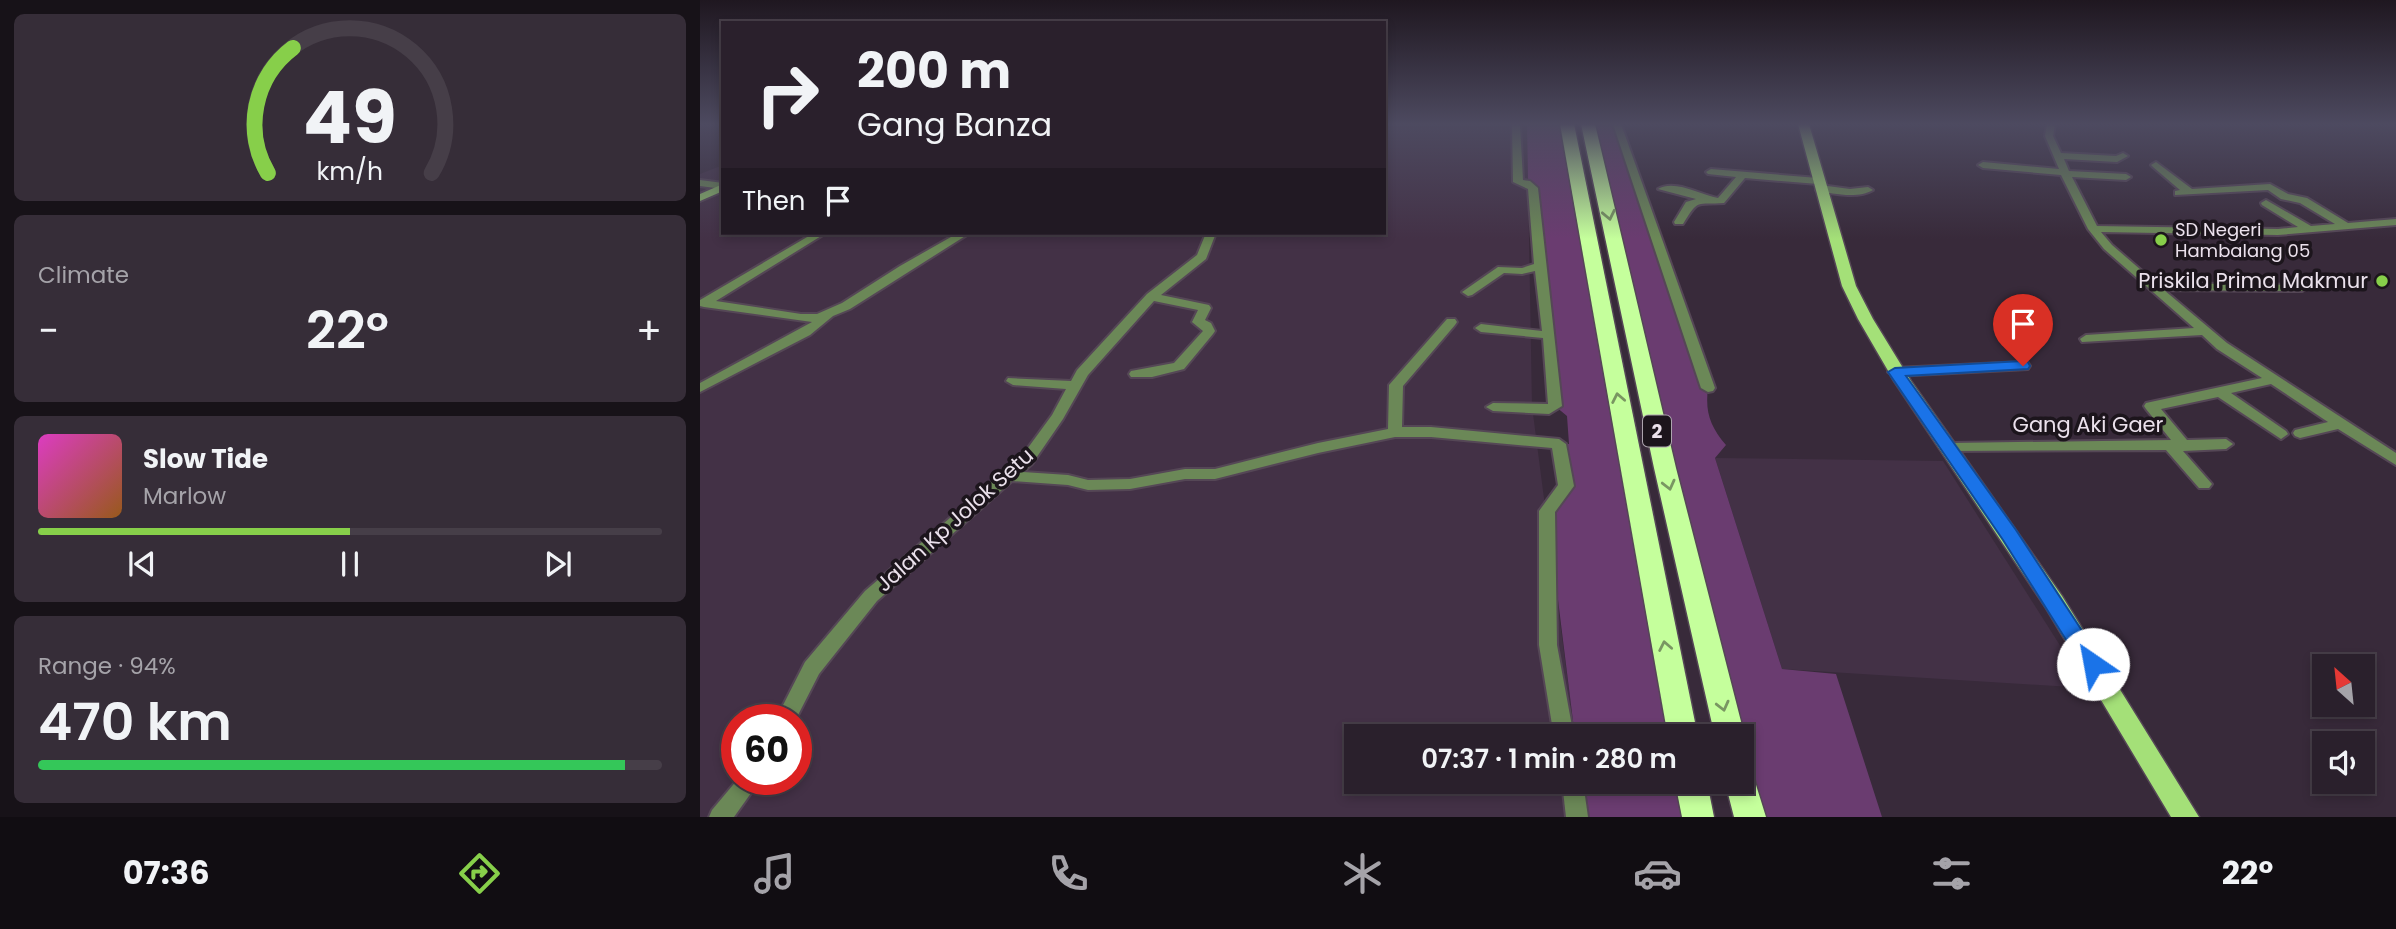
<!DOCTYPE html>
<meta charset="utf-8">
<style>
:root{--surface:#2a202c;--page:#362d38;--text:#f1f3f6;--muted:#a5a3a9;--line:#463e48;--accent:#87cf4a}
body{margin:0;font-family:Poppins,sans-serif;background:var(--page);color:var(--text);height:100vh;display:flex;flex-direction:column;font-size:26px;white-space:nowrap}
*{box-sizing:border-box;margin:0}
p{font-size:23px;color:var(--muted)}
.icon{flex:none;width:38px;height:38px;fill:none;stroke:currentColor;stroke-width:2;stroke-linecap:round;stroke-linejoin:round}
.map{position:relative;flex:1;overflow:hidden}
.details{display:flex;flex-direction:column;gap:14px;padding:14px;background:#171218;width:700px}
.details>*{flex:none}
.top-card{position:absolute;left:21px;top:21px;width:665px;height:214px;border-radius:0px;box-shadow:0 4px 10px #0003,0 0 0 2px var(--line);background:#2a202c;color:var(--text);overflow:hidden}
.needle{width:46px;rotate:333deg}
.fabs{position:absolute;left:1612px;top:654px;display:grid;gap:14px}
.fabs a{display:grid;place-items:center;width:63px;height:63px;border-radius:0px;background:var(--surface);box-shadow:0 4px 10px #0003,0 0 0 2px var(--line);font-size:35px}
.speed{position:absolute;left:21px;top:704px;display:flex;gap:14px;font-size:35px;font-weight:700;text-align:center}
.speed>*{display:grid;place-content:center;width:91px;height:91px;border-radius:50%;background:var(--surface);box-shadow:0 4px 10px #0003,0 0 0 2px var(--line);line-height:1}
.speed .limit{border:10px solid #d22;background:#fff;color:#111}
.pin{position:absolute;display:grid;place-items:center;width:60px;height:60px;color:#fff;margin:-72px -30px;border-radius:50% 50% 50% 0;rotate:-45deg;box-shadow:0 0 7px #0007}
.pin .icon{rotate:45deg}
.me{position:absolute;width:77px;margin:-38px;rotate:327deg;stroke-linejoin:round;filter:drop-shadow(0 0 5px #0008)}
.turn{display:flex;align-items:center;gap:24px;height:147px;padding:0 21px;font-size:32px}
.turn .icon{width:91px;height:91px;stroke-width:2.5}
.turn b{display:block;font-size:49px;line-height:60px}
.then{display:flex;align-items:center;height:66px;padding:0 21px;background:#0003;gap:14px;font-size:26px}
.big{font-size:52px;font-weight:600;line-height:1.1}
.details .card{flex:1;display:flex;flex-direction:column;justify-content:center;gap:10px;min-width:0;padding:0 24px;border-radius:10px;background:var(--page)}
.details .dial{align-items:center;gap:0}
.dial svg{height:182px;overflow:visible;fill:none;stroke:var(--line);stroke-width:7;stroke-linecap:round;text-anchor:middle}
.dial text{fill:var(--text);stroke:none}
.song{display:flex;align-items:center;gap:21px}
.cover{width:84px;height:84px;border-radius:10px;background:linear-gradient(135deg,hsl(310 70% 55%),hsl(30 70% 35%))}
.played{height:7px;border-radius:4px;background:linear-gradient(90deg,var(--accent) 50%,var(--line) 50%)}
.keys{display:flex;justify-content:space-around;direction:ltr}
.heat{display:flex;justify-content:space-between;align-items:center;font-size:38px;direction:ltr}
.charge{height:10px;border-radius:5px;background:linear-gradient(90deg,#34c759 94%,var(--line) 0)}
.trip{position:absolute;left:644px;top:724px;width:410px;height:70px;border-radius:0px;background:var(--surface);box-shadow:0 4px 10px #0003,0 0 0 2px var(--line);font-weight:600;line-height:70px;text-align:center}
.menu{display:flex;height:112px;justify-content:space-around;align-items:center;background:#110d12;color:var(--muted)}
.menu .icon{width:49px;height:49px}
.menu .active{color:var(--accent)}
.menu b{font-size:32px;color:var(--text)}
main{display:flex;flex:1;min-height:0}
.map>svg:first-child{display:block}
.built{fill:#433146;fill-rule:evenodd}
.green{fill:#6a3c70}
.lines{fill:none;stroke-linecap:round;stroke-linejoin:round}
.street-casing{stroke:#554756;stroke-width:4}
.secondary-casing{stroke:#554756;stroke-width:4}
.primary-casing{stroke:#554756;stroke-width:3}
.highway-casing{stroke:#554756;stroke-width:3}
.street{fill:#6b8857;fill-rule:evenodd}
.secondary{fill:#8bba6a;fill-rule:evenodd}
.primary{fill:#a4e078;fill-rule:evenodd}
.highway{fill:#c5ff9c;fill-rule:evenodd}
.oneway{stroke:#799662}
.route{fill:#1a73e8;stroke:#114b97;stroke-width:2}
.poi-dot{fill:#87cf4a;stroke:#1c151c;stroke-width:2.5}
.labels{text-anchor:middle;stroke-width:7;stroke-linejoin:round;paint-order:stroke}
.far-poi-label{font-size:18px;fill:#ebe1ec;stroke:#1c151c;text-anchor:start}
.shield{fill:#1c151c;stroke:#ada4ae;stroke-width:2}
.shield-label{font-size:19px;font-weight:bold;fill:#ebe1ec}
.poi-label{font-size:21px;fill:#ebe1ec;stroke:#1c151c;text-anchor:end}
.street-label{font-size:21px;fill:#ebe1ec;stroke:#1c151c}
</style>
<main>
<section class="details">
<div class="card dial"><svg viewBox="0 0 100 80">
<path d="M14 69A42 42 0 1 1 86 69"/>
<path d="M14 69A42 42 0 0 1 25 14" stroke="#87cf4a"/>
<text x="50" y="56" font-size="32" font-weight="700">49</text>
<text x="50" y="72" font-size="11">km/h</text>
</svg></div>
<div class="card"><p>Climate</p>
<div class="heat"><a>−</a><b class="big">22°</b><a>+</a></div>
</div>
<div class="card">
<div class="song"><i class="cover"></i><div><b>Slow Tide</b><p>Marlow</p></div></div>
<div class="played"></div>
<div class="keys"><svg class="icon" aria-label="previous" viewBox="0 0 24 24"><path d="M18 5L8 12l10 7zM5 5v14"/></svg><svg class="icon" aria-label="pause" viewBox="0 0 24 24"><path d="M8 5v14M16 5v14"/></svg><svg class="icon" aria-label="next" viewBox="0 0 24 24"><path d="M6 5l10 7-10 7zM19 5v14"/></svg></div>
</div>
<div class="card"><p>Range · 94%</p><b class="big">470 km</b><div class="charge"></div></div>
</section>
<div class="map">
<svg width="1696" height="817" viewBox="0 0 1696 817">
<rect width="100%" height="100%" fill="#382a3a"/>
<g class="built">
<path d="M684,124H827L832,406L875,737H656V782H881L886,817H0V174L23,165V233H684ZM37,719H96V779H37Z"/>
<path d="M1015,458L1243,461L1387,688L1082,669Z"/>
</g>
<g class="green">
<path d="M827,124H867L983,737H875L847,511L863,493L859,444H869L867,416L855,406L828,183Z"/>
<path d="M888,124H917L1008,388C1005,412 1010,426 1026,445L1015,458L1082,669L1136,674L1182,817H1050L1041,782V737Z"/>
<path d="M881,782H991L998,817H886Z"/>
</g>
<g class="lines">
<g class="street-casing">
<g id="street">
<path d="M812,124H820L823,180L830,181L838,188L862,406L849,414L793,411L786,407L793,403L848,404L843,338L781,332L775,328L781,324L842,331L835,271L822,274L804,273L772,295L768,296L762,292L798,267L822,268L834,264L828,189L813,182Z"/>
<path d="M913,124H921L1015,388L1013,391L1008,392L1001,388Z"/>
<path d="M1347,124H1355L1353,136L1361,153L1416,156L1423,153L1428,156L1417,162L1364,159L1369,171L1426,174L1431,177L1426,180L1372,177L1397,226L1578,229L1598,227L1562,205L1561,203L1566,200L1611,226L1635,224L1600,203L1581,199L1568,190L1475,195V191L1480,190L1453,167L1451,165L1456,162L1492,189L1570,184L1588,194L1607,198L1648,223L1696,219V225L1578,235L1401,232L1412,245L1456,283L1606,285V289L1602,291L1464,290L1527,343L1696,453V465L1638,429L1600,438L1595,436L1593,433L1595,430L1628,422L1571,384L1531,393L1586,431L1588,434L1581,439L1518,397L1461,409L1487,440L1526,439L1533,444L1526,449L1483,451L1512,484L1509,488H1499L1466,450L1246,451L1244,448L1246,445L1251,443L1471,440L1446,409L1444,406L1446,403L1562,378L1517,349L1502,335L1382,342L1380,339L1386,335L1494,328L1404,249L1388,229L1361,175L1283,168L1278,165L1283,162L1359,169L1345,136Z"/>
<path d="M1011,169L1118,178L1123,181L1118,184L1045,178L1024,203C996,205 999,198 983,224H975L974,222L986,202L996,199L958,189C975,179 1000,195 1018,198L1036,177L1008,174L1006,172Z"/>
<path d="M0,180L23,183V189L0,186Z"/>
<path d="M1120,185L1150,189L1168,187L1173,190C1158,199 1133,194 1116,190V186Z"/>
<path d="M114,233H126L16,301L101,314H117L142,303L200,266L258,233H270L150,309L133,316L110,335L0,392V383L112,322L4,307L0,306V300Z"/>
<path d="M506,233H516L506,259L461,295L509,305L511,308L505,320L511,323L515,331L513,334L484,369L452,377H431L429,374L431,371L474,363L503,331L492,322L498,310L454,301L388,375L363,419L332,464L323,472L368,475L388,480L430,479L485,469H515L618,443L688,429L689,385L747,319H755L757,322L755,325L703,386L702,427H731L859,439L866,444L874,486L855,512L857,645L874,737H854L839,645V511L858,485L852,448L731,437H695L618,453L515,479H485L430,489L388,490L368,485L312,481L177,601L119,674L96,719H76L105,662L165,591L322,456L352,415L366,389L313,385L306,381L308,378L371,381L377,370L447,294L497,255Z"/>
<path d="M1323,362L1328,363L1330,366L1328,369L1195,376L1188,372L1195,368Z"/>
<path d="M38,779H61L34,817H9L12,810Z"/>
<path d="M862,782H883L888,817H866Z"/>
</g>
</g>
<g class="secondary-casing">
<path id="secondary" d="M23,184V191L0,201V194Z"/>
</g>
<g class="primary-casing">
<path id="primary" d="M1098,124H1109L1156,286L1173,319L1211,381L1362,596L1499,817H1471L1346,608L1194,381L1158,319L1142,286Z"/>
</g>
<g class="highway-casing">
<g id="highway">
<path d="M860,124H874L998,737H968Z"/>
<path d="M881,124H895L976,468L1045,737L1041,745V737H1015L954,468Z"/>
<path d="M1041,767L1052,772L1066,817H1034L1025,782H1041Z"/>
<path d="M975,782H1007L1014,817H982Z"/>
</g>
</g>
<use href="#street" class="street"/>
<use href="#secondary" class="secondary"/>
<use href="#primary" class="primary"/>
<use href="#highway" class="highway"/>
</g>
<defs><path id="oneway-chevron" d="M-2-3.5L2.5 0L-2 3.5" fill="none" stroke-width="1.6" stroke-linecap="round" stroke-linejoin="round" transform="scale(1.75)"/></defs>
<g class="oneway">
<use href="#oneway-chevron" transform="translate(909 215) rotate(78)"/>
<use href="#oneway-chevron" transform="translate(918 398) rotate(-101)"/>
<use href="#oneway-chevron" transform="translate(969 485) rotate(76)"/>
<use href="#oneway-chevron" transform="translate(965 646) rotate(-101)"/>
<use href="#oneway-chevron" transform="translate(1023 706) rotate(76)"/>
</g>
<linearGradient id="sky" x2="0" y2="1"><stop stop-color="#1f1720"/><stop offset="0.52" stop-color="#4d4a60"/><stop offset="1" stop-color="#4d4a60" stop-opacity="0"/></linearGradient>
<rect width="1696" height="239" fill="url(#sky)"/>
<path class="route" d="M1323,361L1328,362L1330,366L1328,369L1206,376L1316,530L1400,658L1403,664L1400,670L1393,673L1385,670L1303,540L1188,372L1195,368Z"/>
<g class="poi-dot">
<circle cx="1461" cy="240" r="7"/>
<circle cx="1682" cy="281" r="7"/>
</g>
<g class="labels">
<g class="far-poi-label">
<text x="1475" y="236">SD Negeri<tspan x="1475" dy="21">Hambalang 05</tspan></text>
</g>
<rect class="shield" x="943" y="415.5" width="28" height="31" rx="5"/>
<g class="shield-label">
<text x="957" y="438">2</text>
</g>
<g class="poi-label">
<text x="1668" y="288">Priskila Prima Makmur</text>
</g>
<g class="street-label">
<text x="1388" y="432">Gang Aki Gaer</text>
<text transform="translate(255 520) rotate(-42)" y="7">Jalan Kp Jolok Setu</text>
</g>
</g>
</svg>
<div class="fabs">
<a><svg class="needle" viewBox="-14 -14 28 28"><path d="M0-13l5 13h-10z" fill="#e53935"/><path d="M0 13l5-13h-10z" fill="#a5a3a9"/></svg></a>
<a><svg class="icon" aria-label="sound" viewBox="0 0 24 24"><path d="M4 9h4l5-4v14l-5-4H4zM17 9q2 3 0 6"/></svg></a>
</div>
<div class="speed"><div class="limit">60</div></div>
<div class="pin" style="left:1323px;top:366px;background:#d93025"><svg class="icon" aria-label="arrive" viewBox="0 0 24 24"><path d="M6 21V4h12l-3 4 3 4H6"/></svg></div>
<svg class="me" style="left:1393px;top:664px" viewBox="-20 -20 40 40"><circle r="19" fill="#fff"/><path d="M0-13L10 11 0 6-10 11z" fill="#1a73e8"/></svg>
<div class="trip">07:37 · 1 min · 280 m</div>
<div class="top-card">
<div class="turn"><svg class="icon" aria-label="right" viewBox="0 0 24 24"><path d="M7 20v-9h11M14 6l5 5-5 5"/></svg><div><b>200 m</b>Gang Banza</div></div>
<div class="then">Then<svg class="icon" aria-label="arrive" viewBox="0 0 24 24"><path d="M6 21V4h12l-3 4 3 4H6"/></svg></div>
</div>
</div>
</main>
<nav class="menu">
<b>07:36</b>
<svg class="icon active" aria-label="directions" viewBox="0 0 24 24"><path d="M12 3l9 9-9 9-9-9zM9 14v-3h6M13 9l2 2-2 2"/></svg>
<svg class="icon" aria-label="music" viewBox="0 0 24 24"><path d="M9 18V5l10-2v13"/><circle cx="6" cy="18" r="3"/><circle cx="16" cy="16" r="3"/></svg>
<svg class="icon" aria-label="phone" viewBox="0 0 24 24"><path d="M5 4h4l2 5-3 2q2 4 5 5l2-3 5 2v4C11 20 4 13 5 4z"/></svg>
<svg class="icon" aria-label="climate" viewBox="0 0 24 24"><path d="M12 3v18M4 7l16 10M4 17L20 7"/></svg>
<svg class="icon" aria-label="car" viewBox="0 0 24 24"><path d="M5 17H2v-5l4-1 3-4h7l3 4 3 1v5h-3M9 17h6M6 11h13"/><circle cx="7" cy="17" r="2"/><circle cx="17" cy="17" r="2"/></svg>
<svg class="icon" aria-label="filters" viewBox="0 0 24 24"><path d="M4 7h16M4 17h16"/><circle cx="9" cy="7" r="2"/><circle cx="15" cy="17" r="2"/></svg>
<b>22°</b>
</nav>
